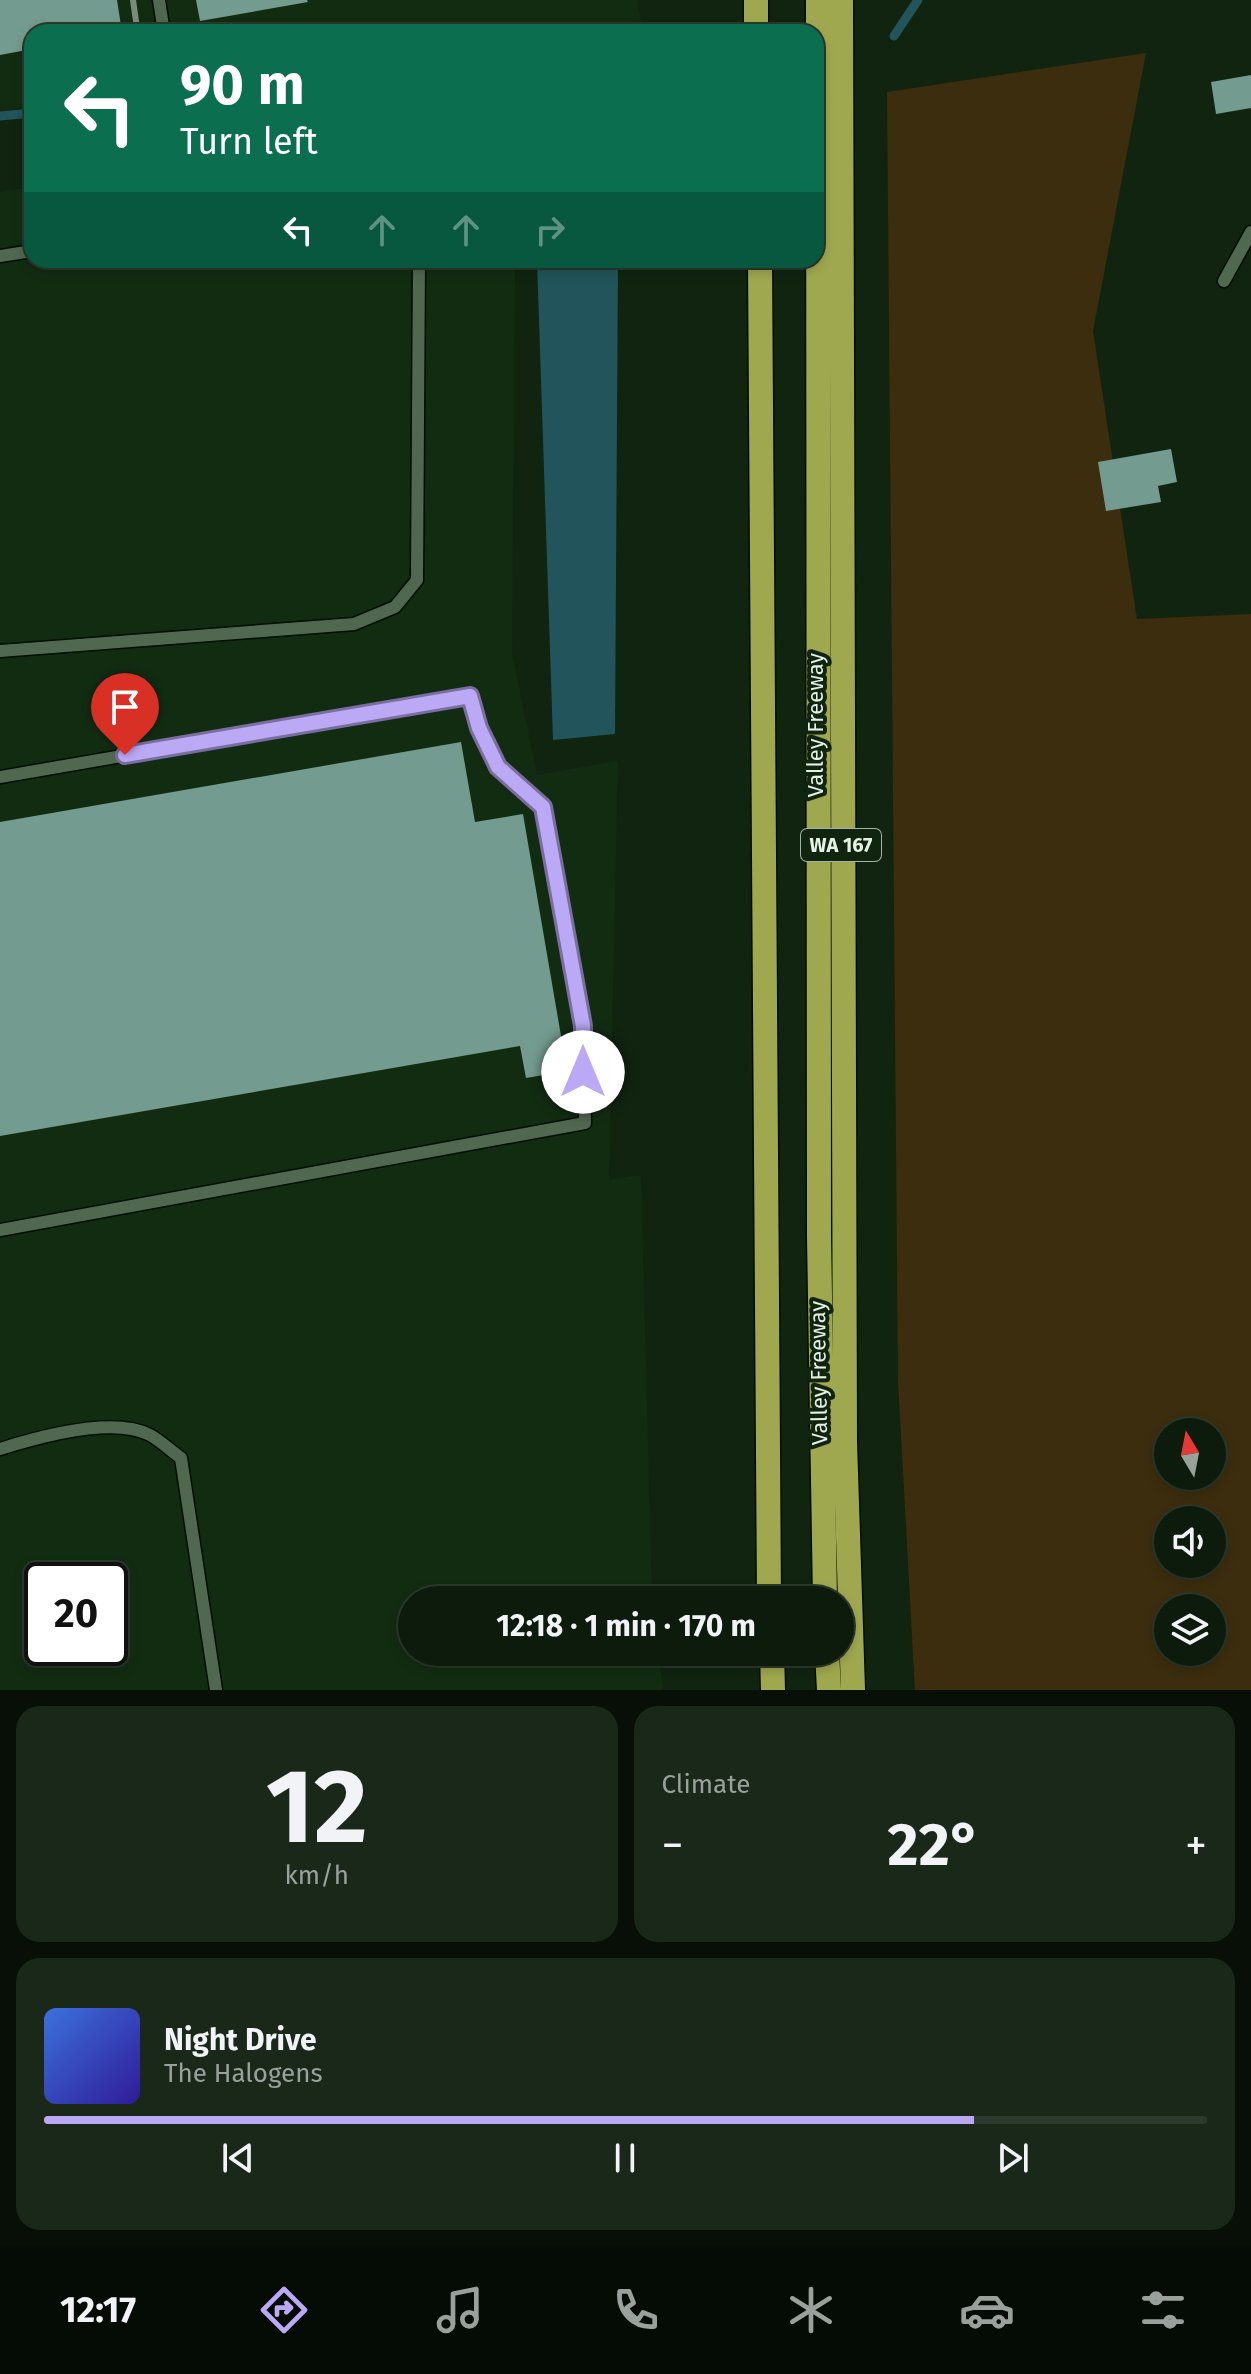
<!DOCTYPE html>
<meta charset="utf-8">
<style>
:root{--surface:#0c1b0c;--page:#1a281a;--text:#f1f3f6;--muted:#9aa19d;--line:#2c392d;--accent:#bca9f5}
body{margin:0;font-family:"Fira Sans",sans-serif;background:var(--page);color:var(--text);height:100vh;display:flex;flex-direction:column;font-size:30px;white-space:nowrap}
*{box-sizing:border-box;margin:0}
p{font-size:26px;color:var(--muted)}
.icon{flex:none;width:44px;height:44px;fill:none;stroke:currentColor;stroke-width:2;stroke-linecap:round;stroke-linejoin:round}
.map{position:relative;height:1690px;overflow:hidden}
.panel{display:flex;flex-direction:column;gap:16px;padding:16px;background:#070f07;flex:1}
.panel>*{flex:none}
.banner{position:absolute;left:24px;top:24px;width:800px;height:244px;border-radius:24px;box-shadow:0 4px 12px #0003,0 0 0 2px var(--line);background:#0b6e4f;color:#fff;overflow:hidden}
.needle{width:52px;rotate:350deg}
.controls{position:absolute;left:1154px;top:1418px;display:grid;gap:16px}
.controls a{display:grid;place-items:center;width:72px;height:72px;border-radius:50%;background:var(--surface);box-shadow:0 4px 12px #0003,0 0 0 2px var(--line);font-size:40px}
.speed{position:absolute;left:24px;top:1562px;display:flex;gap:16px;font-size:40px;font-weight:700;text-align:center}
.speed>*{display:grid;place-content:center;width:104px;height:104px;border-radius:50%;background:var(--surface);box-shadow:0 4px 12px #0003,0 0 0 2px var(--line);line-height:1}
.speed .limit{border:4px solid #111;border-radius:12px;background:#fff;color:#111}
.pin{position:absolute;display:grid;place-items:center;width:68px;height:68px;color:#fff;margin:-82px -34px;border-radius:50% 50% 50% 0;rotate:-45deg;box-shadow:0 0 8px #0007}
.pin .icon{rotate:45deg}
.me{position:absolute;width:88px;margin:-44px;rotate:0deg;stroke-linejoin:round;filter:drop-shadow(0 0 6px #0008)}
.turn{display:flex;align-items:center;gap:28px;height:168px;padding:0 24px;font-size:36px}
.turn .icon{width:104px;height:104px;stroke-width:2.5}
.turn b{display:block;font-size:56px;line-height:68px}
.lanes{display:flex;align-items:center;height:76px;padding:0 24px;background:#0003;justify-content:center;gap:40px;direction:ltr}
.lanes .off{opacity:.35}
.big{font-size:60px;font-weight:700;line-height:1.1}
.panel .tile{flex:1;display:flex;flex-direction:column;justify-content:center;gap:12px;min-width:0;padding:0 28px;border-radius:24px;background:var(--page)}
.panel .dial{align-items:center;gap:0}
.dial b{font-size:104px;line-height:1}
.song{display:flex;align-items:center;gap:24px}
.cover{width:96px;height:96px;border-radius:12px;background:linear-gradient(135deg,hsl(220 70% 55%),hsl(250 70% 35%))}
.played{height:8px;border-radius:4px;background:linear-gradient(90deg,var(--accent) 80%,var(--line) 80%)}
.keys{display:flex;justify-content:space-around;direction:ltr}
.heat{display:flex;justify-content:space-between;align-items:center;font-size:44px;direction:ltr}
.panel .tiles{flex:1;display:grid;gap:16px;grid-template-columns:1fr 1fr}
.tile:last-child{grid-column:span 2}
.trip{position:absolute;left:398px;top:1586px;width:456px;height:80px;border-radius:40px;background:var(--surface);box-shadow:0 4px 12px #0003,0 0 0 2px var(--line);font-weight:700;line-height:80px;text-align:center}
.tab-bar{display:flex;height:128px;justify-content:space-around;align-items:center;background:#050b05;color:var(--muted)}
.tab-bar .icon{width:56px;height:56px}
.tab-bar .selected{color:var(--accent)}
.tab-bar b{font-size:36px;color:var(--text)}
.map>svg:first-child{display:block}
.built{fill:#122c12;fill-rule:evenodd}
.green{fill:#3c2d0e;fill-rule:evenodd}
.water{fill:#21555b}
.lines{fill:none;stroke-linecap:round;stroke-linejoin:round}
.stream{stroke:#21555b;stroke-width:9}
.building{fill:#749b8f}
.lane-casing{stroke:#000d00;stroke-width:15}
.highway-casing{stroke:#000d00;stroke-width:27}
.lane{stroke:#516850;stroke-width:12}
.highway{stroke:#a0a84f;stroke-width:24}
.rail{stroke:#7c8c7b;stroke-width:6}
.route-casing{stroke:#7a6e9f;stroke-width:20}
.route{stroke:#bca9f5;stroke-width:14}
.labels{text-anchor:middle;stroke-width:8;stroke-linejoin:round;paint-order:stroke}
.shield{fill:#102410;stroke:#a4b4a4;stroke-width:2}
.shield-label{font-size:20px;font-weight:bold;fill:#e4f1e3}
.street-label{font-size:22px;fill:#e4f1e3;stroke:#102410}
</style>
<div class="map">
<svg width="1251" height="1690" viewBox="0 0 1251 1690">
<rect width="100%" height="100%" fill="#102410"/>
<g class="built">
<path d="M0,0H637L641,22L570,32H32V107L0,111Z"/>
<path d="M32,187V260H515L512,652L537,775L618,761L609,1180L641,1175L652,1600H412V1652H658L663,1690H0V192ZM42,1580H110V1648H42Z"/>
</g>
<path class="green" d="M1146,53L1093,331L1137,619L1251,614V1690H915L898,1381L887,92ZM1168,1432H1212V1476H1168ZM1168,1520H1212V1564H1168ZM1168,1608H1212V1652H1168Z"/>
<path class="water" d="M537,260H618L615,734L553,740Z"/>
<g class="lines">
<g class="stream">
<path d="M668,32H669"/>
<path d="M894,36L918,0"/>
<path d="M0,116L32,113"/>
</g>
</g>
<g class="building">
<path d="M0,0H117L122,32H32V49L0,55Z"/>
<path d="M196,0H307L308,2L200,21Z"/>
<path d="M1251,75V108L1216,114L1211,82Z"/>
<path d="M1171,449L1177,482L1158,486L1161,502L1106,511L1098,462Z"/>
<path d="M461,742L475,822L523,814L567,1071L526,1078L520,1046L0,1136V822Z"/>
</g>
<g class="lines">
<g class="lane-casing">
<g id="lane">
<path d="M159,0L163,26"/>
<path d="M0,256L32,251"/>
<path d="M1224,281L1251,232"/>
<path d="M0,651L354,624L395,607L417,580L419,260"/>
<path d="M0,777L470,696L479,728L498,767L543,807L583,1026L585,1123L0,1230"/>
<path d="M0,1449C38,1437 113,1416 150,1435C161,1441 171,1451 181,1458L216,1690"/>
</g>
</g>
<g class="highway-casing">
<g id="highway">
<path d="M756,0V32"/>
<path d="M818,0L819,1236L825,1600"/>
<path d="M841,0L845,1442L853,1690"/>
<path d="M760,260L769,1600"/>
<path d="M772,1652L773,1690"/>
<path d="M827,1652L829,1690"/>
</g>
</g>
<use href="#lane" class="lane"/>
<use href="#highway" class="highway"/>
<path class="rail" d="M133,0L137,28"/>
</g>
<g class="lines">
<g class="route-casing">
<path id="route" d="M125,755L470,696L479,728L498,767L543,807L583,1026V1072"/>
</g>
<use href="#route" class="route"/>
</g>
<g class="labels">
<rect class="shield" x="801" y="829" width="80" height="32" rx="6"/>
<g class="shield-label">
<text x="841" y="852">WA 167</text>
</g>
<g class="street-label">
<text transform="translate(815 725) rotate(-90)" y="8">Valley Freeway</text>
<text transform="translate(818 1373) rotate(-91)" y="8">Valley Freeway</text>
</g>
</g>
</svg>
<div class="controls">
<a><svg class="needle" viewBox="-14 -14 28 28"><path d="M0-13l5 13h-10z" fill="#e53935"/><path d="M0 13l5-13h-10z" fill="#9aa19d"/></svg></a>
<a><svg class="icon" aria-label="sound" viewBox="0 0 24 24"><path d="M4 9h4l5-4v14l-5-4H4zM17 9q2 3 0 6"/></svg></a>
<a><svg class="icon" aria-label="layers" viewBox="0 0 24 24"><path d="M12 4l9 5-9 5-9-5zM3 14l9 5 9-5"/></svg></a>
</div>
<div class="speed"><div class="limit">20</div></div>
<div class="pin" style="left:125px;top:755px;background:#d93025"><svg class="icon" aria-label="arrive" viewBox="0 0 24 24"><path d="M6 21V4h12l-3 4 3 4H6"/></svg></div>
<svg class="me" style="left:583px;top:1072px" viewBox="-20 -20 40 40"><circle r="19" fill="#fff"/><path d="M0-13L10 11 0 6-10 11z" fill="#bca9f5"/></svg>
<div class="trip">12:18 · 1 min · 170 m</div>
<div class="banner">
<div class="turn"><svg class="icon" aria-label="left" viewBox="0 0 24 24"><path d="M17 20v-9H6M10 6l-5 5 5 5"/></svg><div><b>90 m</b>Turn left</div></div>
<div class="lanes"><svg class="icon" aria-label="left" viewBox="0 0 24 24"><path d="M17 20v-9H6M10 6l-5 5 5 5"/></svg><svg class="icon off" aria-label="ahead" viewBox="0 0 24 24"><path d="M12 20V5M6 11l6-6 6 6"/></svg><svg class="icon off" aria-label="ahead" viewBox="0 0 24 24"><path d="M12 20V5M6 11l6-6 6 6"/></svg><svg class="icon off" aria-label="right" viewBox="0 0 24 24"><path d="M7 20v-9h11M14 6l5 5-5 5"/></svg></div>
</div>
</div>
<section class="panel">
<div class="tiles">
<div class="tile dial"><b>12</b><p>km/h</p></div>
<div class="tile"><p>Climate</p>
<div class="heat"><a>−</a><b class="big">22°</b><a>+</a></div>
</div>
<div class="tile">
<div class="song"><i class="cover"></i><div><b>Night Drive</b><p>The Halogens</p></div></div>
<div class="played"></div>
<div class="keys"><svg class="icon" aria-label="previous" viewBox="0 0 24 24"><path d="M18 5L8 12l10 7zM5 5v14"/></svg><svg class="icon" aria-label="pause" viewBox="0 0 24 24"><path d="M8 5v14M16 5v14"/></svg><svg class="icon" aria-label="next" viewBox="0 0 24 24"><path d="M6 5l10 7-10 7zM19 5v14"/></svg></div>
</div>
</div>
</section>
<nav class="tab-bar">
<b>12:17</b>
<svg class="icon selected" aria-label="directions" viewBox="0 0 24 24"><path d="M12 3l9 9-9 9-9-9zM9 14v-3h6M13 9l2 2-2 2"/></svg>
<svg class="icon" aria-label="music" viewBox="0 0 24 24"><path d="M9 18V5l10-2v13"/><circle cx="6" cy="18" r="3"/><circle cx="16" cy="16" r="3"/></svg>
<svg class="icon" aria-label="phone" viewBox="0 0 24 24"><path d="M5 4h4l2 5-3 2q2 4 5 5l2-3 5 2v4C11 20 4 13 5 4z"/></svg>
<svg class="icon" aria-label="climate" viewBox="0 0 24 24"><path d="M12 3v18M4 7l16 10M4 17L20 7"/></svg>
<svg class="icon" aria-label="car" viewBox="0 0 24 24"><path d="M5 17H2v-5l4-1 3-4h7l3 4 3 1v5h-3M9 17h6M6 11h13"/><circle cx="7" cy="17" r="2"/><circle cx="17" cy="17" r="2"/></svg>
<svg class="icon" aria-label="filters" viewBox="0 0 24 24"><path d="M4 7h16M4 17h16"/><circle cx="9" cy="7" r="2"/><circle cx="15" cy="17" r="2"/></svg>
</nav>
